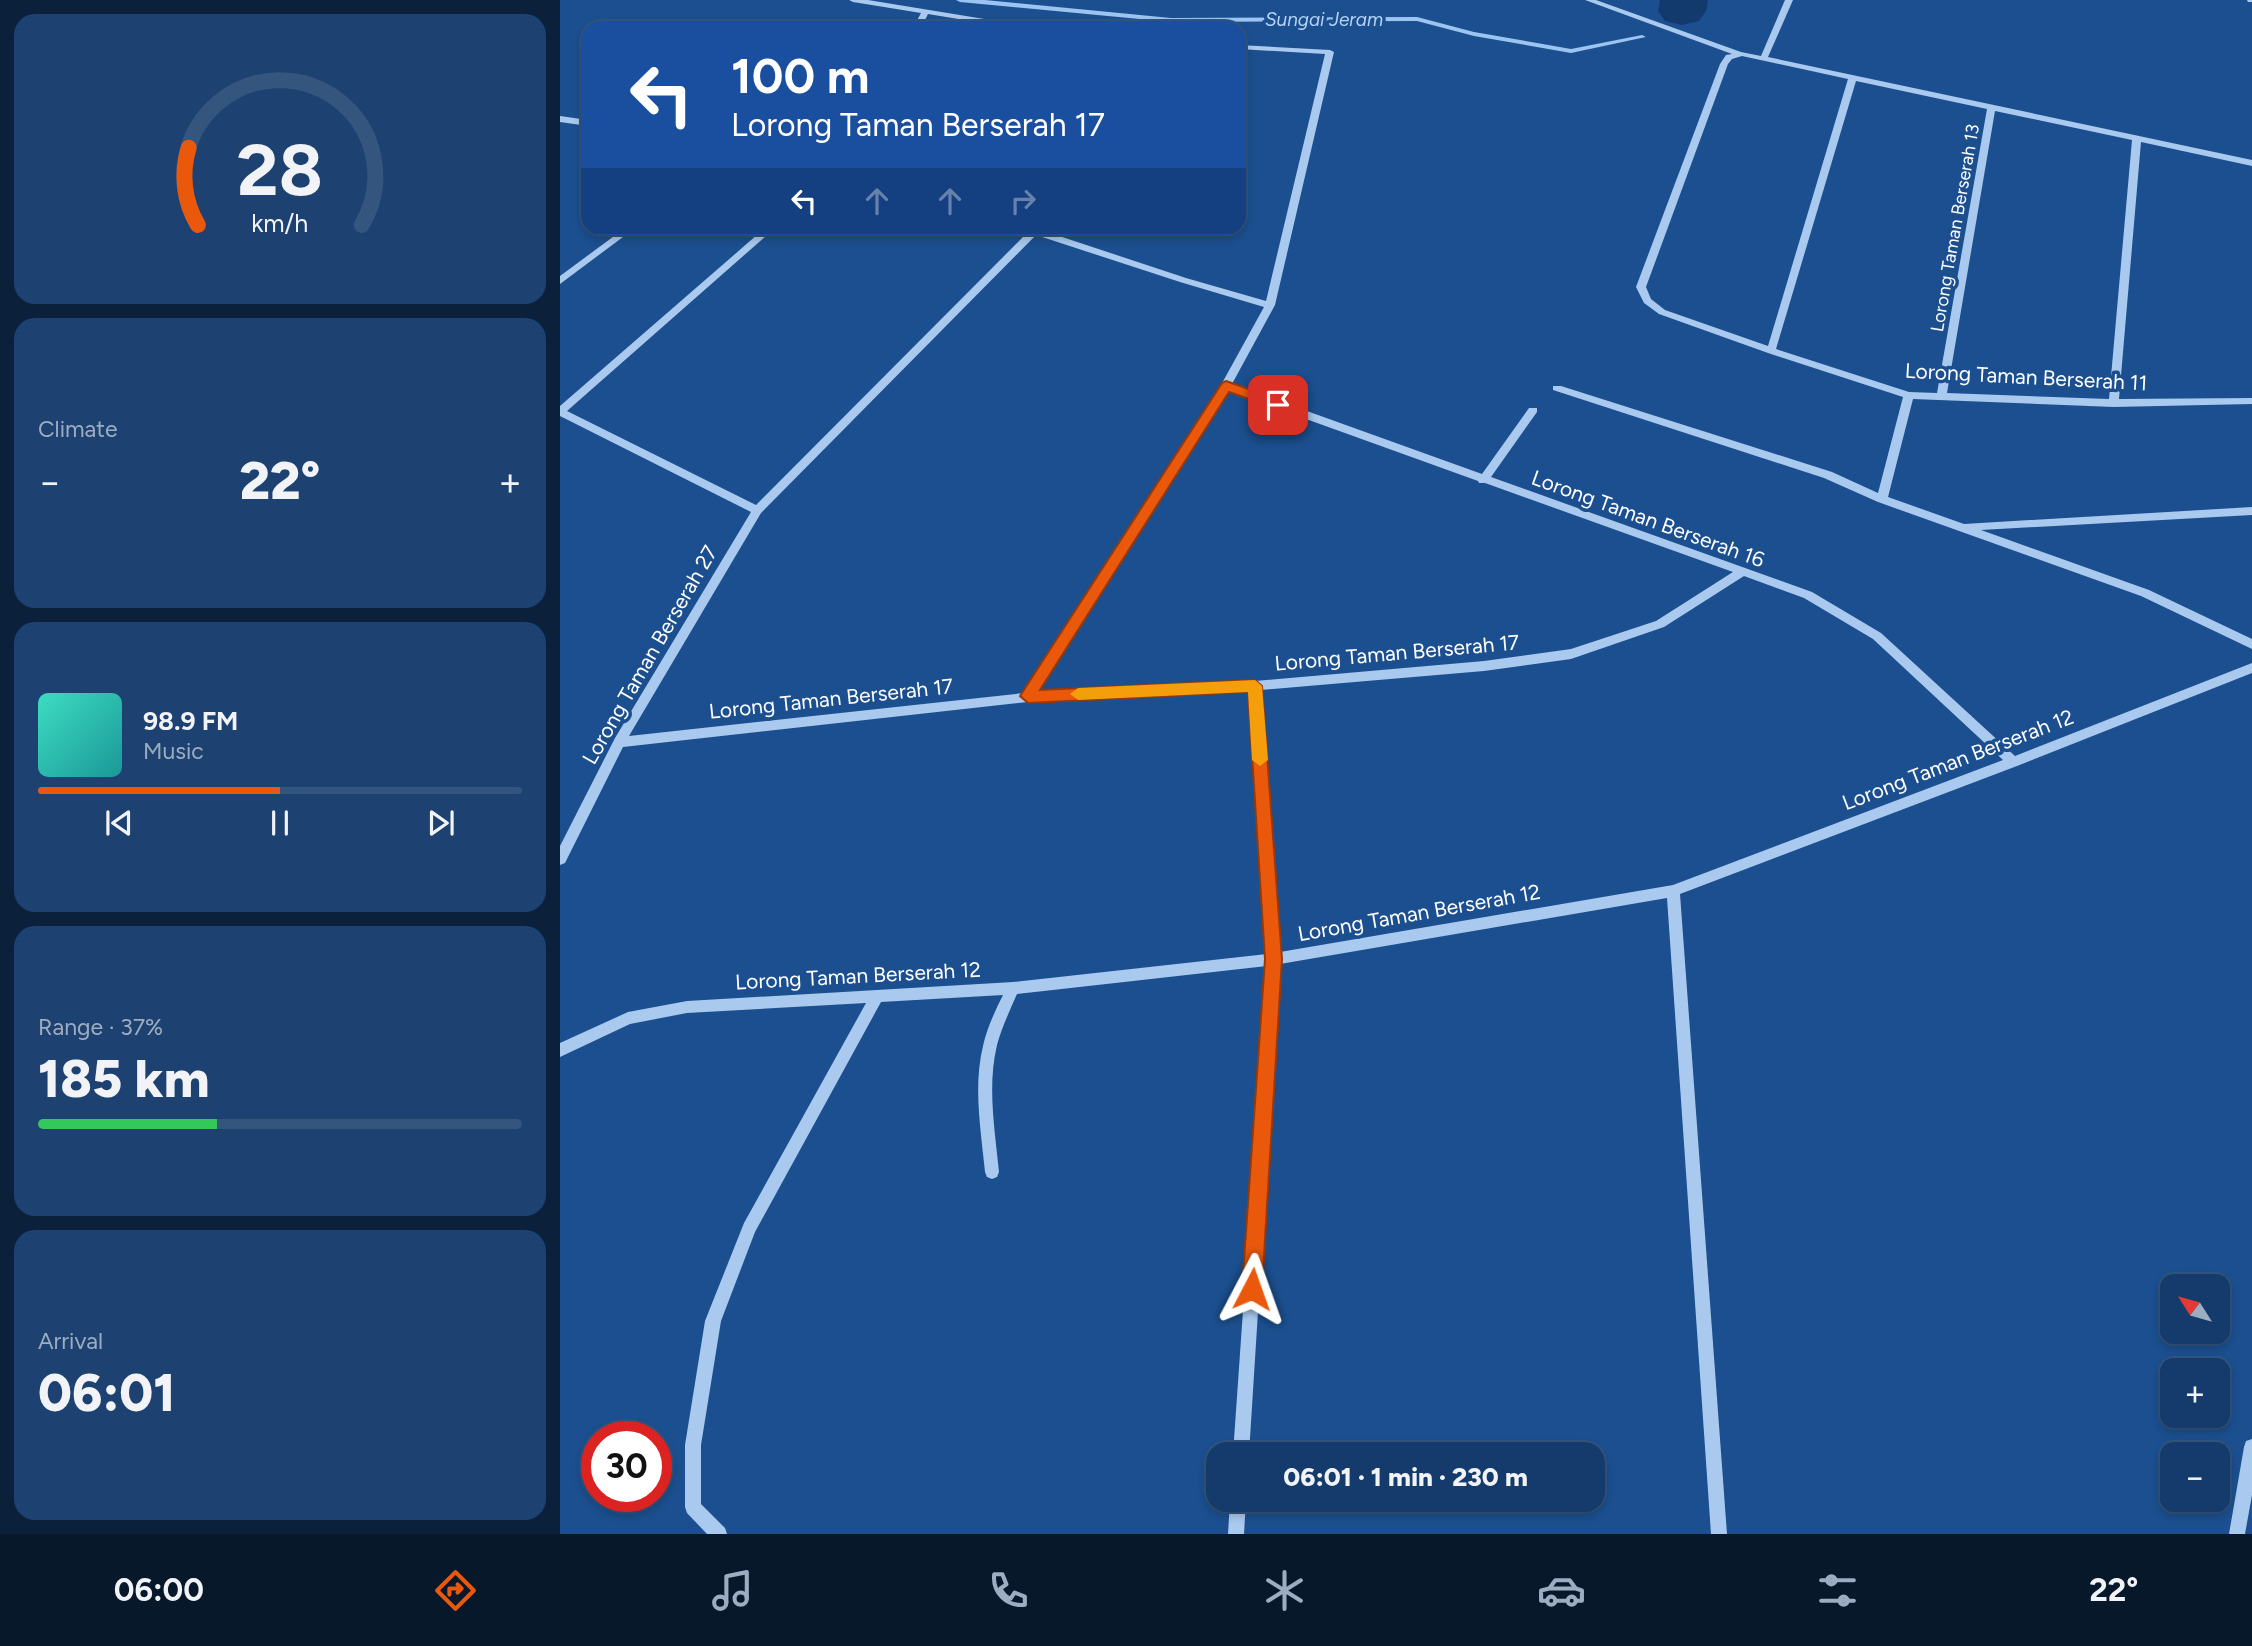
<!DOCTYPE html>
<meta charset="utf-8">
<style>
:root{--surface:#143b6b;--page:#1d4271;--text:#f1f3f6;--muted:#9dadc1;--line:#33557e;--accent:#ea580c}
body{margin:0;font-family:Figtree,sans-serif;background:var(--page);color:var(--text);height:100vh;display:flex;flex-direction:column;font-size:26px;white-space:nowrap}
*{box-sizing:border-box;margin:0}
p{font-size:23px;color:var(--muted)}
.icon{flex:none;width:38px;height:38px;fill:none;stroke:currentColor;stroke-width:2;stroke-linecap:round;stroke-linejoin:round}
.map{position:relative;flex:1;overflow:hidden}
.sheet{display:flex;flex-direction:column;gap:14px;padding:14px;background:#0b203b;width:560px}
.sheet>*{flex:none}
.guide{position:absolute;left:21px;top:21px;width:665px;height:214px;border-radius:21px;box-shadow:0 4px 10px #0003,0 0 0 2px var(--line);background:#1a4fa0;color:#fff;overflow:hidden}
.needle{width:46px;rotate:307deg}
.controls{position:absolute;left:1600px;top:1274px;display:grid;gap:14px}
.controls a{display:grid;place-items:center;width:70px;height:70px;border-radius:14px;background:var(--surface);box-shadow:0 4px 10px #0003,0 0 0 2px var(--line);font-size:35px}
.speed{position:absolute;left:21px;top:1421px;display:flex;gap:14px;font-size:35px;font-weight:700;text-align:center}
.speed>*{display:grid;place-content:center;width:91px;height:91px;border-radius:50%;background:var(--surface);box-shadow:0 4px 10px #0003,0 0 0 2px var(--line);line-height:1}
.speed .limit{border:10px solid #d22;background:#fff;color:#111}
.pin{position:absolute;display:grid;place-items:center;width:60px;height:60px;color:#fff;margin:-30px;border-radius:14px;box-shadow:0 4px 10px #0006}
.me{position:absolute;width:77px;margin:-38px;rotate:4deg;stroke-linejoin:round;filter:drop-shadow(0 0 5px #0008)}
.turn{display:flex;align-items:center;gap:24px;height:147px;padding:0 35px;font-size:32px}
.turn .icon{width:91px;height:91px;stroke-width:2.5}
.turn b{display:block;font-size:49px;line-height:60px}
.lanes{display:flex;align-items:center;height:66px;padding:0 35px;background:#0003;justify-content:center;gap:35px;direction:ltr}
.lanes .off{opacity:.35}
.big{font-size:52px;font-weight:800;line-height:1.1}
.sheet .tile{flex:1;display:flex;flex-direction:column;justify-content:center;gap:10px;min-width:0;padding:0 24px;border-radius:21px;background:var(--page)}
.sheet .dial{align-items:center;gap:0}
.dial svg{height:182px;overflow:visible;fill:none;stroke:var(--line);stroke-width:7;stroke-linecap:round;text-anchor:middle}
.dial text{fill:var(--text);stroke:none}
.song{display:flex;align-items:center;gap:21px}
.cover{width:84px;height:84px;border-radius:10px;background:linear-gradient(135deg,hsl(170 70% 55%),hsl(180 70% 35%))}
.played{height:7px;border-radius:4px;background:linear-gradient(90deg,var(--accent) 50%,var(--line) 50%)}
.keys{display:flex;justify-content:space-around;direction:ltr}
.heat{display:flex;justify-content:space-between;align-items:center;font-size:38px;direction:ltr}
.charge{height:10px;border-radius:5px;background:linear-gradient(90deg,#34c759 37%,var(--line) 0)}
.trip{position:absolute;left:646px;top:1442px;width:399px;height:70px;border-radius:21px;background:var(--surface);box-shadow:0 4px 10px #0003,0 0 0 2px var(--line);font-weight:800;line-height:70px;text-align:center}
.menu{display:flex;height:112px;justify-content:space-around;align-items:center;background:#08182b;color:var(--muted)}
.menu .icon{width:49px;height:49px}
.menu .current{color:var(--accent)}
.menu b{font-size:32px;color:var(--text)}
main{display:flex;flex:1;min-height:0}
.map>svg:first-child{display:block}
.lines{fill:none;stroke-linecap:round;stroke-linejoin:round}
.stream{fill:#9cc4f0;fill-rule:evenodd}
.river{fill:#123a6d;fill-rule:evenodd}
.minor{fill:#a9c9ee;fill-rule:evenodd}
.route{fill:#ea580c;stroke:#983908;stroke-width:2}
.slow{fill:#f59e0b}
.labels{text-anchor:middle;stroke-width:7;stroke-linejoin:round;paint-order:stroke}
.far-street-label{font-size:18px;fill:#fff;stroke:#1b4f8f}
.far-water-label{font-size:19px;font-style:italic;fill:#b5d3f5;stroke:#1b4f8f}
.street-label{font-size:21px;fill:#fff;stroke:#1b4f8f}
</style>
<main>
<section class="sheet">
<div class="tile dial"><svg viewBox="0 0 100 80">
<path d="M14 69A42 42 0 1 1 86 69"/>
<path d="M14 69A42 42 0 0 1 10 35" stroke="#ea580c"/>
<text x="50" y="56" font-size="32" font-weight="700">28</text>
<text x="50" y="72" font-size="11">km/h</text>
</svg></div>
<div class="tile"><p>Climate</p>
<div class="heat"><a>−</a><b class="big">22°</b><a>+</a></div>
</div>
<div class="tile">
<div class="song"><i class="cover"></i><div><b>98.9 FM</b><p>Music</p></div></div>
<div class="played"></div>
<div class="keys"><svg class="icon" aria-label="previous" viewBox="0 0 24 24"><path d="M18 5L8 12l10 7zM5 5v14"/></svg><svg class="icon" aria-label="pause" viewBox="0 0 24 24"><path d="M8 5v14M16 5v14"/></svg><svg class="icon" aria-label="next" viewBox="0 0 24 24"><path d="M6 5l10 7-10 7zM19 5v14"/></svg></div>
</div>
<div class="tile"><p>Range · 37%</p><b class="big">185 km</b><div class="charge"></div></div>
<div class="tile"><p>Arrival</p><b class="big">06:01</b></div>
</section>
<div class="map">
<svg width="1692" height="1534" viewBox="0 0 1692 1534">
<rect width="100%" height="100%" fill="#1b4f8f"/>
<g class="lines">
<path class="stream" d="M396,0H425L611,18L857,17L914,32L1011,49L1082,35L1086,37L1011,53L914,36L857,21L611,22L400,2Z"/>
<path class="river" d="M1100,0H1148L1146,11L1139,21L1122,25L1105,21L1098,11Z"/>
<g class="minor">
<path d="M289,0H308L468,26L472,28H453L368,14L361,28H353L361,13L293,2Z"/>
<path d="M1025,0H1036L1181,52L1201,56L1225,0H1233L1208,57L1692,160V166L1581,142L1559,399L1692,398V404L1554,407L1353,399L1328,497L1404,524L1692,507V515L1421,530L1589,590L1692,639V649L1581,596L1318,502L1264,478L993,390V386H1001L1272,472L1318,493L1343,397L1208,353L1099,314L1084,303L1076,287L1160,64L1166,55L1172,54ZM1182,56L1288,79L1208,346L1105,310L1091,299L1086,287L1168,64L1172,59ZM1296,81L1427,109L1377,393L1349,392L1216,349ZM1435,111L1572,140L1549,399L1387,393Z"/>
<path d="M1687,0H1692V2H1688Z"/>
<path d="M679,45L770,50L774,52L715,305L672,384L922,474L969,408H977V412L931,477L1252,592L1321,633L1455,756L1692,663V673L1457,766L1120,894L1167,1534H1151L1107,898L720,964L689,1454H673L707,966L457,994C450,1010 442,1027 437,1045C427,1087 435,1130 439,1172L437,1177L432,1179L427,1177L425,1172C421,1131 413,1087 423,1046C427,1028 435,1011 443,995L321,1002L195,1232L161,1321L141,1445V1504L165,1528L167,1534H147L127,1513L125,1507V1445L145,1321L184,1223L306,1003L127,1013L70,1024L0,1057V1043L68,1012L127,1001L453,982L707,954L689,691L468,702L63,747L5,863L0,865V846L55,738L191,512L0,416V406L205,228H215L7,411L196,505L468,232L462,230L461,228H482L481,230L626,278L706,301L765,54L679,49ZM476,235L620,282L704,307L661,385L464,693L69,736L201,513ZM668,391L918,481L919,483H925L1173,572L1096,621L1011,649L924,661L695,681L478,692ZM1184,576L1244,598L1313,639L1443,760L1113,885L720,952L701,690L924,671L1011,659L1104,627Z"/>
<path d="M0,116L28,120V126L0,122Z"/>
<path d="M65,228H75L0,284V276Z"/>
<path d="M1692,1439V1495L1685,1534H1669L1684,1447L1686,1441Z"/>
<path d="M670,1500H686L684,1534H668Z"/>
</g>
</g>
<path class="route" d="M666,381L722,401L724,405L718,409L669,392L480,690L695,680L702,686L722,959L702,1289L699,1296L692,1299L685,1296L682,1289L705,959L688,692L468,703L460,696L662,383Z"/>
<path class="slow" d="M695,680L702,686L708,760L700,766L692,760L688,692L518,700L510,694L518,688Z"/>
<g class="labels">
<g class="far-street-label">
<text transform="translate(1395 228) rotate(-80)" y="6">Lorong Taman Berserah 13</text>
</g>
<g class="far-water-label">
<text x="764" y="26">Sungai Jeram</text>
</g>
<g class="street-label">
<text transform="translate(1466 377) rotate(3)" y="7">Lorong Taman Berserah 11</text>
<text transform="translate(1088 519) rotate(20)" y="7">Lorong Taman Berserah 16</text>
<text transform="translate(837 653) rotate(-5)" y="7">Lorong Taman Berserah 17</text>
<text transform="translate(90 655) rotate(-60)" y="7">Lorong Taman Berserah 27</text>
<text transform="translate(271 699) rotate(-6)" y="7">Lorong Taman Berserah 17</text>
<text transform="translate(1398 760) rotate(-21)" y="7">Lorong Taman Berserah 12</text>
<text transform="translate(859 913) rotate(-10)" y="7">Lorong Taman Berserah 12</text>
<text transform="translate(298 976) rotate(-3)" y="7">Lorong Taman Berserah 12</text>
</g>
</g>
</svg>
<div class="controls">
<a><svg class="needle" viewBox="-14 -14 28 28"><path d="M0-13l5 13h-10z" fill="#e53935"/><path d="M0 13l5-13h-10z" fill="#9dadc1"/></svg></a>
<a>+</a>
<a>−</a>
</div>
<div class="speed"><div class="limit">30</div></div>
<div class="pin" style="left:718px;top:405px;background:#d93025"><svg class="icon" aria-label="arrive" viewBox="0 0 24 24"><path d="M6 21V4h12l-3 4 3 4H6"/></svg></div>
<svg class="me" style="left:692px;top:1289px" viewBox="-20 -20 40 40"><path d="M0-17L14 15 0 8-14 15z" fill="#ea580c" stroke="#fff" stroke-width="4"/></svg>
<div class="trip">06:01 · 1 min · 230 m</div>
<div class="guide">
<div class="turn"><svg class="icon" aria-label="left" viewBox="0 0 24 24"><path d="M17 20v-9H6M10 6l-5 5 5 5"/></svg><div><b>100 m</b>Lorong Taman Berserah 17</div></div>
<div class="lanes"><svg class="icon" aria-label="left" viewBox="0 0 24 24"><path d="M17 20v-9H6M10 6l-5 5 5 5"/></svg><svg class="icon off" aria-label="ahead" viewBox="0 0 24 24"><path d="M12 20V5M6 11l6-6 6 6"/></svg><svg class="icon off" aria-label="ahead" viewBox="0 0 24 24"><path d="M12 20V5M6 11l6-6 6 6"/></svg><svg class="icon off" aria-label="right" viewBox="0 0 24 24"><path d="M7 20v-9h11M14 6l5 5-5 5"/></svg></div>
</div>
</div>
</main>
<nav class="menu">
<b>06:00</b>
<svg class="icon current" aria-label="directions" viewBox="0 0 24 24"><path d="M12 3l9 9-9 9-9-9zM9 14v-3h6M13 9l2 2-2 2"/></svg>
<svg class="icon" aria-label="music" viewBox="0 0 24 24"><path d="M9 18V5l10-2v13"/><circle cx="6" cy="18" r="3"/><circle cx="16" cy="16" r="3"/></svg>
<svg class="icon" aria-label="phone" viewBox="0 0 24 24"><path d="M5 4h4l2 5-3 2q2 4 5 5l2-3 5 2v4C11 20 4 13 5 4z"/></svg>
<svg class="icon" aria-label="climate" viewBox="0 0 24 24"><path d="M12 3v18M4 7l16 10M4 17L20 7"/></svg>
<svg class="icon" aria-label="car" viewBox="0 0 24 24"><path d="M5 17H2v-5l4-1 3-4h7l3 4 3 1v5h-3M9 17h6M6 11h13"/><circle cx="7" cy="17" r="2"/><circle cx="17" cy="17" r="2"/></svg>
<svg class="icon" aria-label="filters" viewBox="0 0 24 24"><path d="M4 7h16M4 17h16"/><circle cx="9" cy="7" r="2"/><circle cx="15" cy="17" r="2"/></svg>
<b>22°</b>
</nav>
